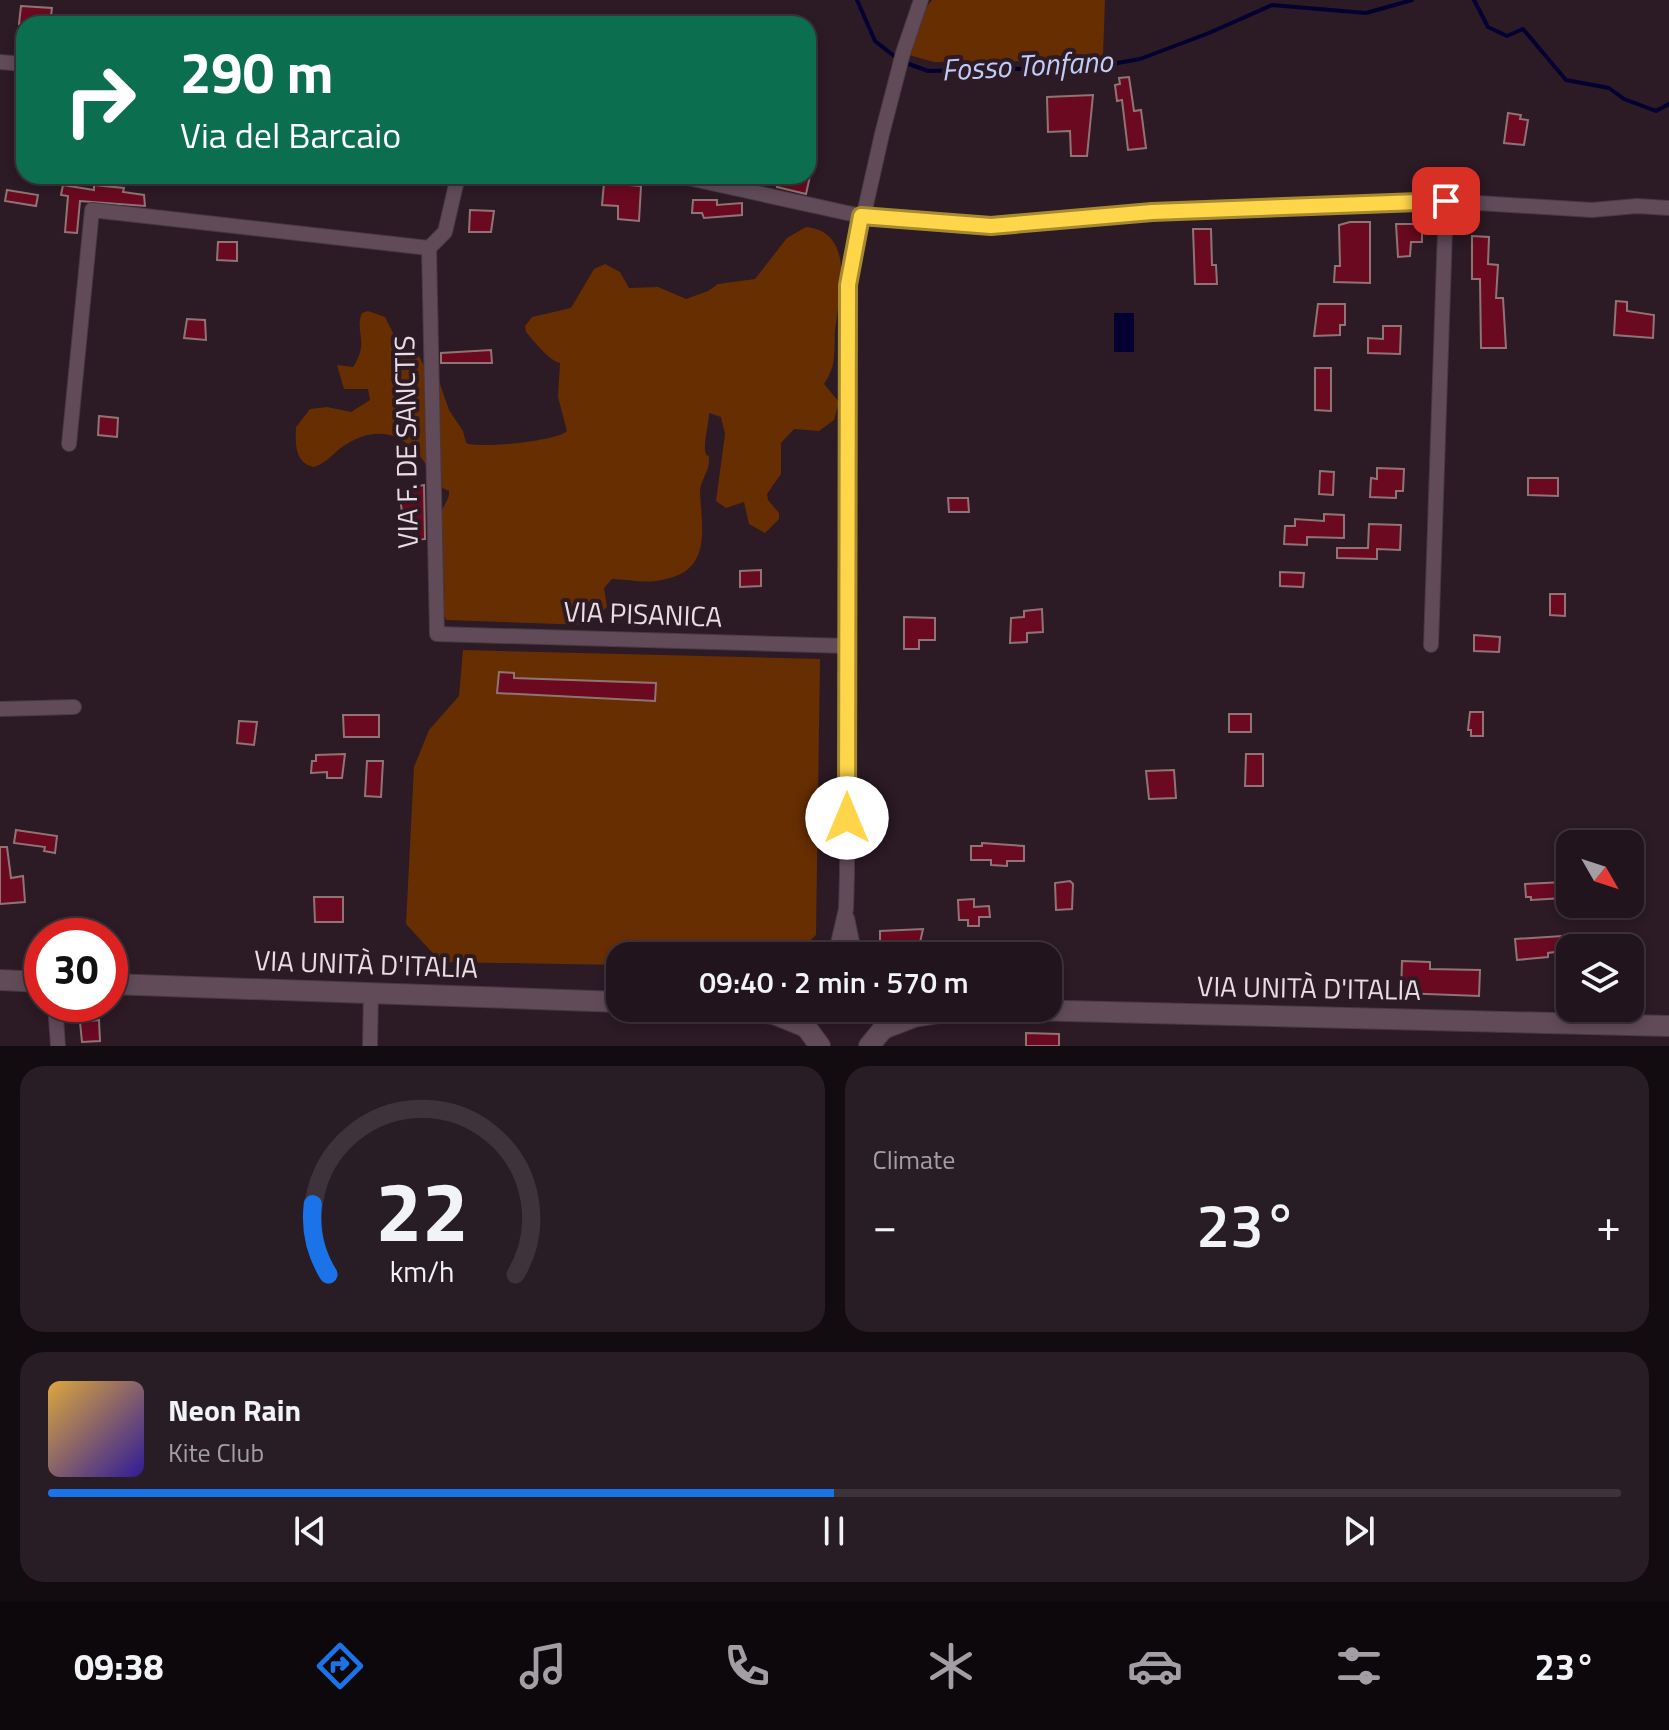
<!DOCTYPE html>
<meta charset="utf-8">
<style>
:root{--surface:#21141c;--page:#291d25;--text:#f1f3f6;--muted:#a29ea3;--line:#3e333b;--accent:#1a73e8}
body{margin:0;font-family:"Titillium Web",sans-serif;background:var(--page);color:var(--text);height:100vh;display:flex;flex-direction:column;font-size:30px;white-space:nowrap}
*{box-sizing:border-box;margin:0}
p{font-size:26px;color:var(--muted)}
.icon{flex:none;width:44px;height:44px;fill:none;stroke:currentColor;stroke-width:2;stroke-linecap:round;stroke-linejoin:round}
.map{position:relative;height:1046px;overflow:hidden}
.sheet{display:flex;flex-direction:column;gap:20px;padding:20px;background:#120b0f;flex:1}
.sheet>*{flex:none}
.hud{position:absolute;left:16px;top:16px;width:800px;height:168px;border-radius:24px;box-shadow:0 4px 12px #0003,0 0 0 2px var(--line);background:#0b6e4f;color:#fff;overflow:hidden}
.needle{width:52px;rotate:129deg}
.fabs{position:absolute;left:1556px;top:830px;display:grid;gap:16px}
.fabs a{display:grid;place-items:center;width:88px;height:88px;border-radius:16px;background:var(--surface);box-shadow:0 4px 12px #0003,0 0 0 2px var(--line);font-size:40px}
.speed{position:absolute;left:24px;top:918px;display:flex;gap:16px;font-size:40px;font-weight:700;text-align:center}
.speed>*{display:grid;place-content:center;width:104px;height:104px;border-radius:50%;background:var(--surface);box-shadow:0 4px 12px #0003,0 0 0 2px var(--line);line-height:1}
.speed .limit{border:12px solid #d22;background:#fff;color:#111}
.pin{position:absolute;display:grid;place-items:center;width:68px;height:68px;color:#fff;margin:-34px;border-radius:16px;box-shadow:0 4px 12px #0006}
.me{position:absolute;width:88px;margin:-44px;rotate:0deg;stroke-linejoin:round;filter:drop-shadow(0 0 6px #0008)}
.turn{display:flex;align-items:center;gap:28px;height:168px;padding:0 32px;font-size:36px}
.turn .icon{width:104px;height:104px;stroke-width:2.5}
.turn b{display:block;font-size:56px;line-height:68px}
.big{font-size:60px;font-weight:600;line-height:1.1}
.sheet .widget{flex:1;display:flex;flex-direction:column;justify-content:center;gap:12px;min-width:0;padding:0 28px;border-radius:24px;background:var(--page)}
.sheet .dial{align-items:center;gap:0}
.dial svg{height:208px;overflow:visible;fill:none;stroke:var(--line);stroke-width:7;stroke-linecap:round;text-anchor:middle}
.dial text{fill:var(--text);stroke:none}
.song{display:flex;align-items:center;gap:24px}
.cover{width:96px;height:96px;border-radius:12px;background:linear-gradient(135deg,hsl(40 70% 55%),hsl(250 70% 35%))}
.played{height:8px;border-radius:4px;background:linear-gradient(90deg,var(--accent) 50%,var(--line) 50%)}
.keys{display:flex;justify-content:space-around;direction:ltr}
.heat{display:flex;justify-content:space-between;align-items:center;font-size:44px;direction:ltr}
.sheet .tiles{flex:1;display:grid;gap:20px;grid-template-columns:1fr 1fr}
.widget:last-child{grid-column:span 2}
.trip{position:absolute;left:606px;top:942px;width:456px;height:80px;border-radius:24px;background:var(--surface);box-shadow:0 4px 12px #0003,0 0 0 2px var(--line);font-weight:600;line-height:80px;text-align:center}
.menu{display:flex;height:128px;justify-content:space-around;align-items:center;background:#0d080b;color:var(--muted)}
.menu .icon{width:56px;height:56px}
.menu .selected{color:var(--accent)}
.menu b{font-size:36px;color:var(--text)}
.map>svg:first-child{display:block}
.green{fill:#672e02}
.water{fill:#040031}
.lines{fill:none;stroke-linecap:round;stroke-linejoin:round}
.stream{stroke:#040031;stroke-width:4}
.building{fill:#6a0920;stroke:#907475;stroke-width:2}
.minor-casing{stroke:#473941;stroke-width:16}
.secondary-casing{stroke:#473941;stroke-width:22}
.minor{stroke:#614b59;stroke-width:14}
.secondary{stroke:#614b59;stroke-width:20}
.route-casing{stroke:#a68a30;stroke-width:20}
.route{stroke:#ffd54a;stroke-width:14}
.labels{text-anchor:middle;stroke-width:8;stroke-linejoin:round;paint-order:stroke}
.street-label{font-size:28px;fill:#e9dce4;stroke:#2c1a25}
.water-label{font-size:30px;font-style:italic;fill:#c0cdf9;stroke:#2c1a25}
</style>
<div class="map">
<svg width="1669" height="1046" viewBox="0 0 1669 1046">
<rect width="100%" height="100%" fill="#2c1a25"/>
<g class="green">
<path d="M932,0H1105L1103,56L1039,61L934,62L909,55L920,16Z"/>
<path d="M806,227C855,232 840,291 836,323C833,338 837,360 830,373C829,377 826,380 824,384L839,402L834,420L819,431L794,429L781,443V474L767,494L768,500L779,513V519L765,533L749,524L744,502L726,508L716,501L725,434L721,417L709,413C709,424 704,440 705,450C707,461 709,450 709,461C709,472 700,481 700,492C702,532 713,574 656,581C641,583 626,579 612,579L604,588L607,607L588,625L446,620C441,607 445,597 444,583C441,560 435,536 441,514C443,504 450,500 449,491L438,486C419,445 389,417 345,445C334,452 327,463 314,467C295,464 295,443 296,427L310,409L327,407L351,412L370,400L368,389H344L337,365L353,367C370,342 354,331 362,313L368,311L385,317L397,341L411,340L424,366L440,384L449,410L463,431L466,443C478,449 558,441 567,431L558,397L560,363C548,360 534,341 526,332L525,326L532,317L571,308L594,269L605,264L620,272L629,288L658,287L686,299L708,291L718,284L755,279L787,238Z"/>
<path d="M463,650L820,659L816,935L794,956H620V965L441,962L406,924L414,767L429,730L459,696Z"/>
</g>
<rect class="water" x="1114" y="313" width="20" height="39"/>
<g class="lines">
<g class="stream">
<path d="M857,0L875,41L898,59"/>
<path d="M1474,0L1488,27L1507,36L1523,29L1566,80L1609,88L1624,99L1656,111L1669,104"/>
<path d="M906,63L928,71L1095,67L1140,59L1209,33L1272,5L1366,13L1412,0"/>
</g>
</g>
<g class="building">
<path d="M21,6L52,8L50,24H19Z"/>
<path d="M1129,77L1134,111L1141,110L1146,148L1128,150L1122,100L1117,101L1115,85L1120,84L1119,78Z"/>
<path d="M1093,95L1087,156H1071L1070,131L1048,132L1047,97Z"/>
<path d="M1508,113L1521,115L1520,119L1528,120L1524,145L1504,143Z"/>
<path d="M780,176H810L806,194L777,187Z"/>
<path d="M604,183L641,186L639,221L618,219V206L602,205Z"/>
<path d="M63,185L94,190V185L124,188L123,192L144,195L145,206L80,201L77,233L65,232L68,196L61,195Z"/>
<path d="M7,190L38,195L36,206L5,201Z"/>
<path d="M693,200H717V205L742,203V215L704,218L702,213H692Z"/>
<path d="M470,210L494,211L491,232H469Z"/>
<path d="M1350,222H1370V283L1334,282L1335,266H1340L1339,225Z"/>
<path d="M1396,224H1422V242H1411L1410,256L1398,257Z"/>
<path d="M1193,229H1211L1212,265H1216L1217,284H1195Z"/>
<path d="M1472,236L1489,237L1488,264L1498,265L1496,298H1503L1506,348H1481L1480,279H1472Z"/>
<path d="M218,242H237V261L217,260Z"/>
<path d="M1616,301L1627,302V311L1654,315L1653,338L1614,335Z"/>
<path d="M1318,304H1345V325H1340V335L1314,336Z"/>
<path d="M187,319L205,320L206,340L184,338Z"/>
<path d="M1383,326H1401L1400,354L1368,353V338L1383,339Z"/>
<path d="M491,350L492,363H441V353Z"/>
<path d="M1315,368H1331V411L1315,410Z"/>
<path d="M99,416L118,418L117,437L98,435Z"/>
<path d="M1377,468L1404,469L1403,491H1396V498L1370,497L1371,478L1377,479Z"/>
<path d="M1320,471L1334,472L1333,495L1319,494Z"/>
<path d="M1528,478H1558V496L1528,495Z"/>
<path d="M424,485L425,539L407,540L408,512H402L399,490Z"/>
<path d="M948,498H968L969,512H949Z"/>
<path d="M1324,514L1344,515V538L1307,537V545L1284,544L1285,526H1295V519L1324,521Z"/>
<path d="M1369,524L1401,525L1400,550L1377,549V559L1337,558V548H1368Z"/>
<path d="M761,570V586L740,587V571Z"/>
<path d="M1280,572L1304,573L1303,587L1280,586Z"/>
<path d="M1550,594H1565V616L1550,615Z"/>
<path d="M1042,609L1043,632L1027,633V642L1010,643L1011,618L1024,617V611Z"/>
<path d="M904,617L935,618V640H919V649H904Z"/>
<path d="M1474,635L1500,637L1499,652L1474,651Z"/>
<path d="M499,672L514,673V678L656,683L655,701L497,693Z"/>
<path d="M1470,712H1483V736H1471V730H1468Z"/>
<rect x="1229" y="714" width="22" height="18"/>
<path d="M343,715H379V737H344Z"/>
<path d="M239,721L257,722L254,745L237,743Z"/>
<path d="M345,754L342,778H327V772L311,773L312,761H316V755Z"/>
<path d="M1246,754H1263V786H1245Z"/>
<path d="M367,761H383L381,797L365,796Z"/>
<path d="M1174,770L1176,798L1149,799L1146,771Z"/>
<path d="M16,830L57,836L55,853L44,851L45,847L14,843Z"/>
<path d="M982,843L1024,846V861H1007V866L991,865V860H971V846H982Z"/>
<path d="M0,847H7L11,878L23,876L25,902L0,904Z"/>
<path d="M1070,881L1073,884L1072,909L1056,910L1055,883Z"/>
<path d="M1563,882L1564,898L1531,900V897H1526L1525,884Z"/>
<path d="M314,897H343V922H315Z"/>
<path d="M974,899V907L989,906L990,917H979V926H968V920H959L958,900Z"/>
<path d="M923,929L919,947L880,946V931Z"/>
<path d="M1562,936L1563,951L1548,953V957L1517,960L1515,939Z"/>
<path d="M1402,961L1430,962V969L1480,970L1479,996L1401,993Z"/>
<path d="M99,1020L100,1041L82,1042L80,1022Z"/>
<path d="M1026,1033L1059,1034V1046H1026Z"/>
</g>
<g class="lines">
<g class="minor-casing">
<g id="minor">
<path d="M0,62L24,64"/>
<path d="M679,176L861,216L967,226L1152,212L1446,201L1592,210L1637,206L1669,208"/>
<path d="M429,248L437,634L847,646"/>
<path d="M69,444L92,210L429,248L445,232L458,176"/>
<path d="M1431,645L1446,201"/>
<path d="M0,709L74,707"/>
<path d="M847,918L855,956"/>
<path d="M835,956L846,909L847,875L848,285L882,134L903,53L921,0"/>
<path d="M55,1004L58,1046"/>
<path d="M370,1046L371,992"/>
</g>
</g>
<g class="secondary-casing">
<g id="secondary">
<path d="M0,980L42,982"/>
<path d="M110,984L620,1002"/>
<path d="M731,1008L774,1014L806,1027"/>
<path d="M804,1008L806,1027L820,1046"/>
<path d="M949,1008L1669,1026"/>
<path d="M883,1029L914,1017L957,1010"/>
<path d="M869,1046L883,1029L886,1008"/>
</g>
</g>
<use href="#minor" class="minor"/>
<use href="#secondary" class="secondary"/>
</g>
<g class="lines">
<g class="route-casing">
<path id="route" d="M847,818L848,285L861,216L991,226L1152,212L1446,201"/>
</g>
<use href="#route" class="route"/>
</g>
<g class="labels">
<g class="street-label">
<text transform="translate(406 442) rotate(-91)" y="10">VIA F. DE SANCTIS</text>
<text transform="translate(643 614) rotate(2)" y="10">VIA PISANICA</text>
<text transform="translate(366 964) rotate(2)" y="10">VIA UNITÀ D'ITALIA</text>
<text transform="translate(1309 988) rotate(1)" y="10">VIA UNITÀ D'ITALIA</text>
</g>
<g class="water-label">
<text transform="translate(1027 66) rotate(-3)" y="10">Fosso Tonfano</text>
</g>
</g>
</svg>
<div class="fabs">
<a><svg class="needle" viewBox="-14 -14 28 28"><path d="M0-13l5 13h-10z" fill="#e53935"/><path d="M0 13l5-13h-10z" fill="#a29ea3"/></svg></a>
<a><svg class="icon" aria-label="layers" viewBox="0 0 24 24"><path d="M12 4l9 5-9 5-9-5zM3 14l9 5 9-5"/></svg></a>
</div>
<div class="speed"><div class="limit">30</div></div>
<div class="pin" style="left:1446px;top:201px;background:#d93025"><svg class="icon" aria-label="arrive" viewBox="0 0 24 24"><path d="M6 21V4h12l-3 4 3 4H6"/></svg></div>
<svg class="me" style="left:847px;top:818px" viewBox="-20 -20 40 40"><circle r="19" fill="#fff"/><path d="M0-13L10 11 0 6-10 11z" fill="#ffd54a"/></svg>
<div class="trip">09:40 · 2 min · 570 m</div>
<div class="hud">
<div class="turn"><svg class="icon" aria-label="right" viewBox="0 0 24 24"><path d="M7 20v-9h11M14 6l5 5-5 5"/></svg><div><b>290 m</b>Via del Barcaio</div></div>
</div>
</div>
<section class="sheet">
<div class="tiles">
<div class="widget dial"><svg viewBox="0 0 100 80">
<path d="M14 69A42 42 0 1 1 86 69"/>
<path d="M14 69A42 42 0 0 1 8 42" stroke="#1a73e8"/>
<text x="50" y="56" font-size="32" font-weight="700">22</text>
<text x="50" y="72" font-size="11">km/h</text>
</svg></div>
<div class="widget"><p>Climate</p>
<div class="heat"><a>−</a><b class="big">23°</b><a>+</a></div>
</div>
<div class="widget">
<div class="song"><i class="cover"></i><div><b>Neon Rain</b><p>Kite Club</p></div></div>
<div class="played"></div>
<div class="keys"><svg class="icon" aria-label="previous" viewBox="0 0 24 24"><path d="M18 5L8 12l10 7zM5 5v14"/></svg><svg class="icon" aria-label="pause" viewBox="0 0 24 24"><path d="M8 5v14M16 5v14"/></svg><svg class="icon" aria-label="next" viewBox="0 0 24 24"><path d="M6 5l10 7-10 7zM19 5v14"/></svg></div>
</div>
</div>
</section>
<nav class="menu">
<b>09:38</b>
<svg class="icon selected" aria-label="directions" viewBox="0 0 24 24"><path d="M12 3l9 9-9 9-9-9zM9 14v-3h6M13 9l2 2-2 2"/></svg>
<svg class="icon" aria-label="music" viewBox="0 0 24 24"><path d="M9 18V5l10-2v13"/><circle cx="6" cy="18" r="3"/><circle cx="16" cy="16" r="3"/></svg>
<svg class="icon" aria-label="phone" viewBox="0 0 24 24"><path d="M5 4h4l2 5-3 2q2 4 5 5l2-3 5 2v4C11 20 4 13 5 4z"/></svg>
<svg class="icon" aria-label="climate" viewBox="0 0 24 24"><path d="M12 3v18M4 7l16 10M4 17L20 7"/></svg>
<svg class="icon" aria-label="car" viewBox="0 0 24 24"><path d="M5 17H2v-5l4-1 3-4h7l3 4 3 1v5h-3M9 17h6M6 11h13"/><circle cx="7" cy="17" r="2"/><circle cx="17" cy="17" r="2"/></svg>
<svg class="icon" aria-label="filters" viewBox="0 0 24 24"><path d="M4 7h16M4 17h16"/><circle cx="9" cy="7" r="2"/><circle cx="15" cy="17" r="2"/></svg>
<b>23°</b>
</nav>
